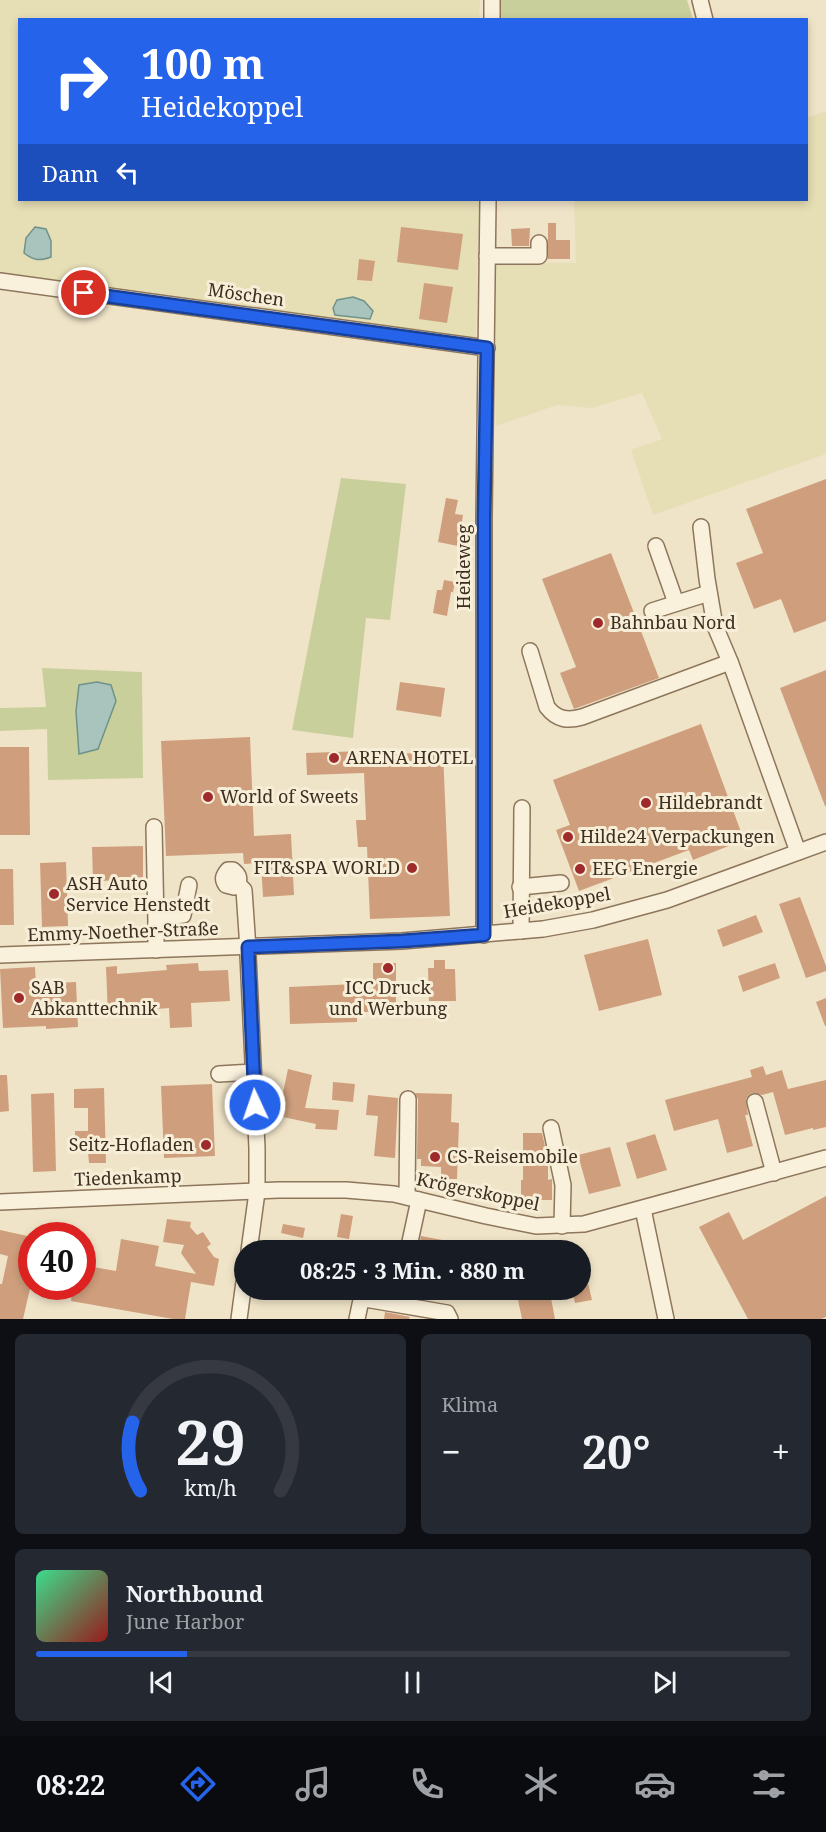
<!DOCTYPE html>
<html lang="de">
<meta charset="utf-8">
<style>
:root{--surface:#171b24;--page:#242831;--text:#f1f3f6;--muted:#9ea1a6;--line:#363941;--accent:#2563eb}
body{margin:0;font-family:"Noto Serif",serif;background:var(--page);color:var(--text);height:100vh;display:flex;flex-direction:column;font-size:22px;white-space:nowrap}
*{box-sizing:border-box;margin:0}
p{font-size:20px;color:var(--muted)}
.icon{flex:none;width:33px;height:33px;fill:none;stroke:currentColor;stroke-width:2;stroke-linecap:round;stroke-linejoin:round}
.map{position:relative;height:1319px;overflow:hidden}
.sheet{display:flex;flex-direction:column;gap:15px;padding:15px;background:#0d0f14;flex:1}
.sheet>*{flex:none}
.banner{position:absolute;left:18px;top:18px;width:790px;height:183px;border-radius:0px;box-shadow:0 3px 9px #0003;background:#2563eb;color:#fff;overflow:hidden}
.speed{position:absolute;left:18px;top:1222px;display:flex;gap:12px;font-size:30px;font-weight:700;text-align:center}
.speed>*{display:grid;place-content:center;width:78px;height:78px;border-radius:50%;background:var(--surface);box-shadow:0 3px 9px #0003;line-height:1}
.speed .limit{border:9px solid #d22;background:#fff;color:#111}
.pin{position:absolute;display:grid;place-items:center;width:51px;height:51px;color:#fff;margin:-26px;border:3px solid #fff;border-radius:50%;box-shadow:0 2px 6px #0007}
.me{position:absolute;width:66px;margin:-33px;rotate:357deg;stroke-linejoin:round;filter:drop-shadow(0 0 4px #0008)}
.turn{display:flex;align-items:center;gap:21px;height:126px;padding:0 24px;font-size:27px}
.turn .icon{width:78px;height:78px;stroke-width:2.5}
.turn b{display:block;font-size:42px;line-height:51px}
.then{display:flex;align-items:center;height:57px;padding:0 24px;background:#0003;gap:12px;font-size:22px}
.big{font-size:45px;font-weight:700;line-height:1.1}
.sheet .card{flex:1;display:flex;flex-direction:column;justify-content:center;gap:9px;min-width:0;padding:0 21px;border-radius:9px;background:var(--page)}
.sheet .dial{align-items:center;gap:0}
.dial svg{height:156px;overflow:visible;fill:none;stroke:var(--line);stroke-width:7;stroke-linecap:round;text-anchor:middle}
.dial text{fill:var(--text);stroke:none}
.song{display:flex;align-items:center;gap:18px}
.cover{width:72px;height:72px;border-radius:9px;background:linear-gradient(135deg,hsl(150 70% 55%),hsl(0 70% 35%))}
.played{height:6px;border-radius:3px;background:linear-gradient(90deg,var(--accent) 20%,var(--line) 20%)}
.keys{display:flex;justify-content:space-around;direction:ltr}
.heat{display:flex;justify-content:space-between;align-items:center;font-size:33px;direction:ltr}
.sheet .tiles{flex:1;display:grid;gap:15px;grid-template-columns:1fr 1fr}
.card:last-child{grid-column:span 2}
.trip{position:absolute;left:234px;top:1240px;width:357px;height:60px;border-radius:30px;background:var(--surface);box-shadow:0 3px 9px #0003;font-weight:700;line-height:60px;text-align:center}
.tabs{display:flex;height:96px;justify-content:space-around;align-items:center;background:#090b0e;color:var(--muted)}
.tabs .icon{width:42px;height:42px}
.tabs .on{color:var(--accent)}
.tabs b{font-size:27px;color:var(--text)}
.map>svg:first-child{display:block}
.farmland{fill:#e6deb5}
.green{fill:#c9cf9b}
.water{fill:#a9c4bc;stroke:#6f938a;stroke-width:1.5}
.building{fill:#cf9f7d}
.lines{fill:none;stroke-linecap:round;stroke-linejoin:round}
.minor-casing{stroke:#8d765c;stroke-width:18}
.minor{stroke:#faf1dc;stroke-width:15}
.route-casing{stroke:#184099;stroke-width:15}
.route{stroke:#2563eb;stroke-width:10}
.poi-dot{fill:#9e2a2b;stroke:#f7eed8;stroke-width:2}
.labels{text-anchor:middle;stroke-width:6;stroke-linejoin:round;paint-order:stroke}
.street-label{font-size:18px;fill:#3d2e20;stroke:#f7eed8}
.poi-label{font-size:18px;fill:#3d2e20;stroke:#f7eed8;text-anchor:start}
</style>
<div class="map">
<svg width="826" height="1319" viewBox="0 0 826 1319">
<rect width="100%" height="100%" fill="#f0e4c8"/>
<g class="farmland">
<path d="M0,0H480L479,20H20V200H479L476,341L0,272Z"/>
<path d="M826,111V454L653,515L631,450L662,439L642,393L592,408L557,405L496,426L493,262L576,263L574,200H807V118Z"/>
</g>
<g class="green">
<path d="M499,0H687L693,19L498,20Z"/>
<path d="M341,478L406,484L390,620L366,618L353,738L292,730Z"/>
<path d="M42,668L142,672L143,778L48,780L47,729L0,731V708L46,707Z"/>
</g>
<g class="water">
<path d="M35,227L46,229L51,241V257C40,261 34,261 24,253L26,238Z"/>
<path d="M353,297L364,301L373,311L370,319L335,315L333,308L337,300Z"/>
<path d="M97,682L111,685L116,701L98,749L79,754L76,711L79,685Z"/>
</g>
<g class="building">
<path d="M548,223H556V240H570V259H548Z"/>
<path d="M401,227L463,234L458,270L397,262Z"/>
<path d="M530,228L529,246H512L511,229Z"/>
<path d="M359,259L375,261L372,281L357,280Z"/>
<path d="M424,283L453,287L447,323L419,319Z"/>
<path d="M826,479V621L794,633L781,599L754,609L736,563L763,553L746,509Z"/>
<path d="M446,498L458,500L455,514L463,515L458,546L438,542Z"/>
<path d="M611,553L659,678L574,709L560,673L576,667L542,579Z"/>
<path d="M444,580L455,582L453,592H451L447,616L433,613L437,590H442Z"/>
<path d="M826,670V806H825L780,688Z"/>
<path d="M400,682L445,688L441,717L396,710Z"/>
<path d="M701,724L744,840L693,860L689,850L579,891L556,830L570,825L553,780Z"/>
<path d="M250,737L254,836L291,834L294,895L263,897L261,863L244,864L243,853L166,856L161,741Z"/>
<path d="M0,747H29L30,835H0Z"/>
<path d="M363,751V755L443,752L450,916L370,919L367,847H358L356,820H366L364,773L307,775L306,753Z"/>
<path d="M143,846V880L93,881L92,847Z"/>
<path d="M66,862L68,926L42,927L40,863Z"/>
<path d="M0,869H13L14,925H0Z"/>
<path d="M800,897L826,966V971L806,978L779,904Z"/>
<path d="M756,915L763,932L723,947L717,930Z"/>
<path d="M648,939L662,995L599,1011L584,955Z"/>
<path d="M434,960H445V969H455L456,1001H429L428,968H434Z"/>
<path d="M198,963L199,971L228,970L230,1001L191,1003L192,1027L170,1028L169,1008L119,1012V1016L108,1017L106,967L117,966V974L167,970L166,965Z"/>
<path d="M373,963H396V1012H362V1016H357V1022L290,1024L289,987L356,984V993L373,992Z"/>
<path d="M775,963L780,978L743,992L738,976Z"/>
<path d="M35,967L36,984L76,982L78,1027L46,1029V1026L3,1028L0,969Z"/>
<path d="M826,998V1026H825L816,1002Z"/>
<path d="M763,1066L766,1075L782,1070L788,1089L826,1080V1127L813,1130V1128L785,1135L773,1092L762,1095L753,1093L749,1095L746,1099L748,1115H745L753,1146L727,1153L718,1119L674,1131L665,1100L752,1077L750,1070Z"/>
<path d="M288,1069L312,1075L305,1108L339,1110L337,1130L315,1129L316,1124L278,1116Z"/>
<path d="M0,1075H7L9,1111L0,1112Z"/>
<path d="M333,1082L355,1084L353,1102L332,1100Z"/>
<path d="M212,1084L215,1156L164,1158L161,1086Z"/>
<path d="M104,1088L106,1163H89L88,1152H75V1131H88V1108H74V1089Z"/>
<path d="M54,1093L56,1171L33,1172L31,1094Z"/>
<path d="M415,1093L452,1094L451,1122L459,1123L457,1179H441V1167L421,1166V1159H417L418,1099Z"/>
<path d="M368,1095L398,1098L395,1158L374,1156L378,1116L366,1115Z"/>
<path d="M523,1133H542L548,1159V1180L552,1179V1200H521V1180H523Z"/>
<path d="M655,1134L667,1170L637,1179L626,1143Z"/>
<path d="M610,1147L621,1186L589,1194L578,1155Z"/>
<path d="M826,1196V1317L821,1319H748L699,1227L729,1212L743,1240Z"/>
<path d="M341,1214L353,1216L349,1239L337,1237Z"/>
<path d="M167,1219L191,1222L190,1227L197,1235L203,1232L211,1244L207,1247L214,1257L219,1259L214,1286L191,1282L185,1319H173L71,1301L73,1287H82V1265L116,1271L121,1239L159,1246L155,1266L196,1274L181,1253L184,1245L163,1242Z"/>
<path d="M283,1224L305,1228L303,1238L281,1233Z"/>
<path d="M0,1230L32,1237V1280L23,1319H0V1284H2L8,1256L0,1254Z"/>
<path d="M421,1236L458,1243L456,1251H418Z"/>
<path d="M580,1266H584L592,1300L575,1303L572,1290H580Z"/>
<path d="M417,1290H448L446,1300L416,1294Z"/>
<path d="M516,1290H570V1294L551,1298L555,1319H522Z"/>
<path d="M385,1312L410,1317L409,1319H384Z"/>
</g>
<g class="lines">
<g class="minor-casing">
<g id="minor">
<path d="M700,0L705,20"/>
<path d="M492,20V0"/>
<path d="M487,256H539V243"/>
<path d="M0,281L487,348"/>
<path d="M701,527L707,579L715,626L731,664L798,852"/>
<path d="M656,546L676,603"/>
<path d="M652,611L709,593"/>
<path d="M530,651L547,707C557,720 568,721 582,717L730,662"/>
<path d="M154,827L156,924"/>
<path d="M238,884L234,887L226,885C222,879 223,876 228,870H233C238,874 240,877 238,884L244,890L247,934L257,1148V1192L249,1251"/>
<path d="M520,887L561,883"/>
<path d="M521,931L522,808"/>
<path d="M484,935V517L488,200"/>
<path d="M156,950V924L164,917L183,915L189,885"/>
<path d="M0,955L402,941L543,929L593,920L667,900L826,842"/>
<path d="M219,1074L253,1072"/>
<path d="M755,1102L774,1173"/>
<path d="M551,1128L563,1185L562,1226"/>
<path d="M407,1197L408,1099"/>
<path d="M0,1202L279,1190H346L394,1194L486,1216L536,1226L584,1224L826,1158"/>
<path d="M643,1209L666,1319"/>
<path d="M408,1251L419,1200"/>
<path d="M239,1319L244,1282"/>
<path d="M357,1319L361,1300L365,1299L447,1313L450,1319"/>
</g>
</g>
<use href="#minor" class="minor"/>
</g>
<g class="lines">
<g class="route-casing">
<path id="route" d="M84,293L487,348L484,517V935L402,941L248,947L255,1105"/>
</g>
<use href="#route" class="route"/>
</g>
<g class="poi-dot">
<circle cx="598" cy="623" r="6"/>
<circle cx="334" cy="758" r="6"/>
<circle cx="208" cy="797" r="6"/>
<circle cx="646" cy="803" r="6"/>
<circle cx="568" cy="837" r="6"/>
<circle cx="412" cy="868" r="6"/>
<circle cx="580" cy="869" r="6"/>
<circle cx="54" cy="894" r="6"/>
<circle cx="388" cy="968" r="6"/>
<circle cx="19" cy="998" r="6"/>
<circle cx="206" cy="1145" r="6"/>
<circle cx="435" cy="1157" r="6"/>
</g>
<g class="labels">
<g class="street-label">
<text transform="translate(246 295) rotate(8)" y="6">Möschen</text>
<text transform="translate(464 567) rotate(-90)" y="6">Heideweg</text>
<text transform="translate(557 903) rotate(-10)" y="6">Heidekoppel</text>
<text transform="translate(123 932) rotate(-2)" y="6">Emmy-Noether-Straße</text>
<text transform="translate(128 1178) rotate(-2)" y="6">Tiedenkamp</text>
<text transform="translate(478 1192) rotate(12)" y="6">Krögerskoppel</text>
</g>
<g class="poi-label">
<text x="610" y="629">Bahnbau Nord</text>
<text x="346" y="764">ARENA HOTEL</text>
<text x="220" y="803">World of Sweets</text>
<text x="658" y="809">Hildebrandt</text>
<text x="580" y="843">Hilde24 Verpackungen</text>
<text x="400" y="874" text-anchor="end">FIT&amp;SPA WORLD</text>
<text x="592" y="875">EEG Energie</text>
<text x="66" y="890">ASH Auto<tspan x="66" dy="21">Service Henstedt</tspan></text>
<text x="31" y="994">SAB<tspan x="31" dy="21">Abkanttechnik</tspan></text>
<text x="388" y="994" text-anchor="middle">ICC Druck<tspan x="388" dy="21">und Werbung</tspan></text>
<text x="194" y="1151" text-anchor="end">Seitz-Hofladen</text>
<text x="447" y="1163">CS-Reisemobile</text>
</g>
</g>
</svg>
<div class="speed"><div class="limit">40</div></div>
<div class="pin" style="left:84px;top:293px;background:#d93025"><svg class="icon" aria-label="arrive" viewBox="0 0 24 24"><path d="M6 21V4h12l-3 4 3 4H6"/></svg></div>
<svg class="me" style="left:255px;top:1105px" viewBox="-20 -20 40 40"><circle r="17" fill="#2563eb" stroke="#fff" stroke-width="3"/><path d="M0-11L8 9 0 5-8 9z" fill="#fff"/></svg>
<div class="trip">08:25 · 3 Min. · 880 m</div>
<div class="banner">
<div class="turn"><svg class="icon" aria-label="right" viewBox="0 0 24 24"><path d="M7 20v-9h11M14 6l5 5-5 5"/></svg><div><b>100 m</b>Heidekoppel</div></div>
<div class="then">Dann<svg class="icon" aria-label="left" viewBox="0 0 24 24"><path d="M17 20v-9H6M10 6l-5 5 5 5"/></svg></div>
</div>
</div>
<section class="sheet">
<div class="tiles">
<div class="card dial"><svg viewBox="0 0 100 80">
<path d="M14 69A42 42 0 1 1 86 69"/>
<path d="M14 69A42 42 0 0 1 10 34" stroke="#2563eb"/>
<text x="50" y="56" font-size="32" font-weight="700">29</text>
<text x="50" y="72" font-size="11">km/h</text>
</svg></div>
<div class="card"><p>Klima</p>
<div class="heat"><a>−</a><b class="big">20°</b><a>+</a></div>
</div>
<div class="card">
<div class="song"><i class="cover"></i><div><b>Northbound</b><p>June Harbor</p></div></div>
<div class="played"></div>
<div class="keys"><svg class="icon" aria-label="previous" viewBox="0 0 24 24"><path d="M18 5L8 12l10 7zM5 5v14"/></svg><svg class="icon" aria-label="pause" viewBox="0 0 24 24"><path d="M8 5v14M16 5v14"/></svg><svg class="icon" aria-label="next" viewBox="0 0 24 24"><path d="M6 5l10 7-10 7zM19 5v14"/></svg></div>
</div>
</div>
</section>
<nav class="tabs">
<b>08:22</b>
<svg class="icon on" aria-label="directions" viewBox="0 0 24 24"><path d="M12 3l9 9-9 9-9-9zM9 14v-3h6M13 9l2 2-2 2"/></svg>
<svg class="icon" aria-label="music" viewBox="0 0 24 24"><path d="M9 18V5l10-2v13"/><circle cx="6" cy="18" r="3"/><circle cx="16" cy="16" r="3"/></svg>
<svg class="icon" aria-label="phone" viewBox="0 0 24 24"><path d="M5 4h4l2 5-3 2q2 4 5 5l2-3 5 2v4C11 20 4 13 5 4z"/></svg>
<svg class="icon" aria-label="climate" viewBox="0 0 24 24"><path d="M12 3v18M4 7l16 10M4 17L20 7"/></svg>
<svg class="icon" aria-label="car" viewBox="0 0 24 24"><path d="M5 17H2v-5l4-1 3-4h7l3 4 3 1v5h-3M9 17h6M6 11h13"/><circle cx="7" cy="17" r="2"/><circle cx="17" cy="17" r="2"/></svg>
<svg class="icon" aria-label="filters" viewBox="0 0 24 24"><path d="M4 7h16M4 17h16"/><circle cx="9" cy="7" r="2"/><circle cx="15" cy="17" r="2"/></svg>
</nav>
